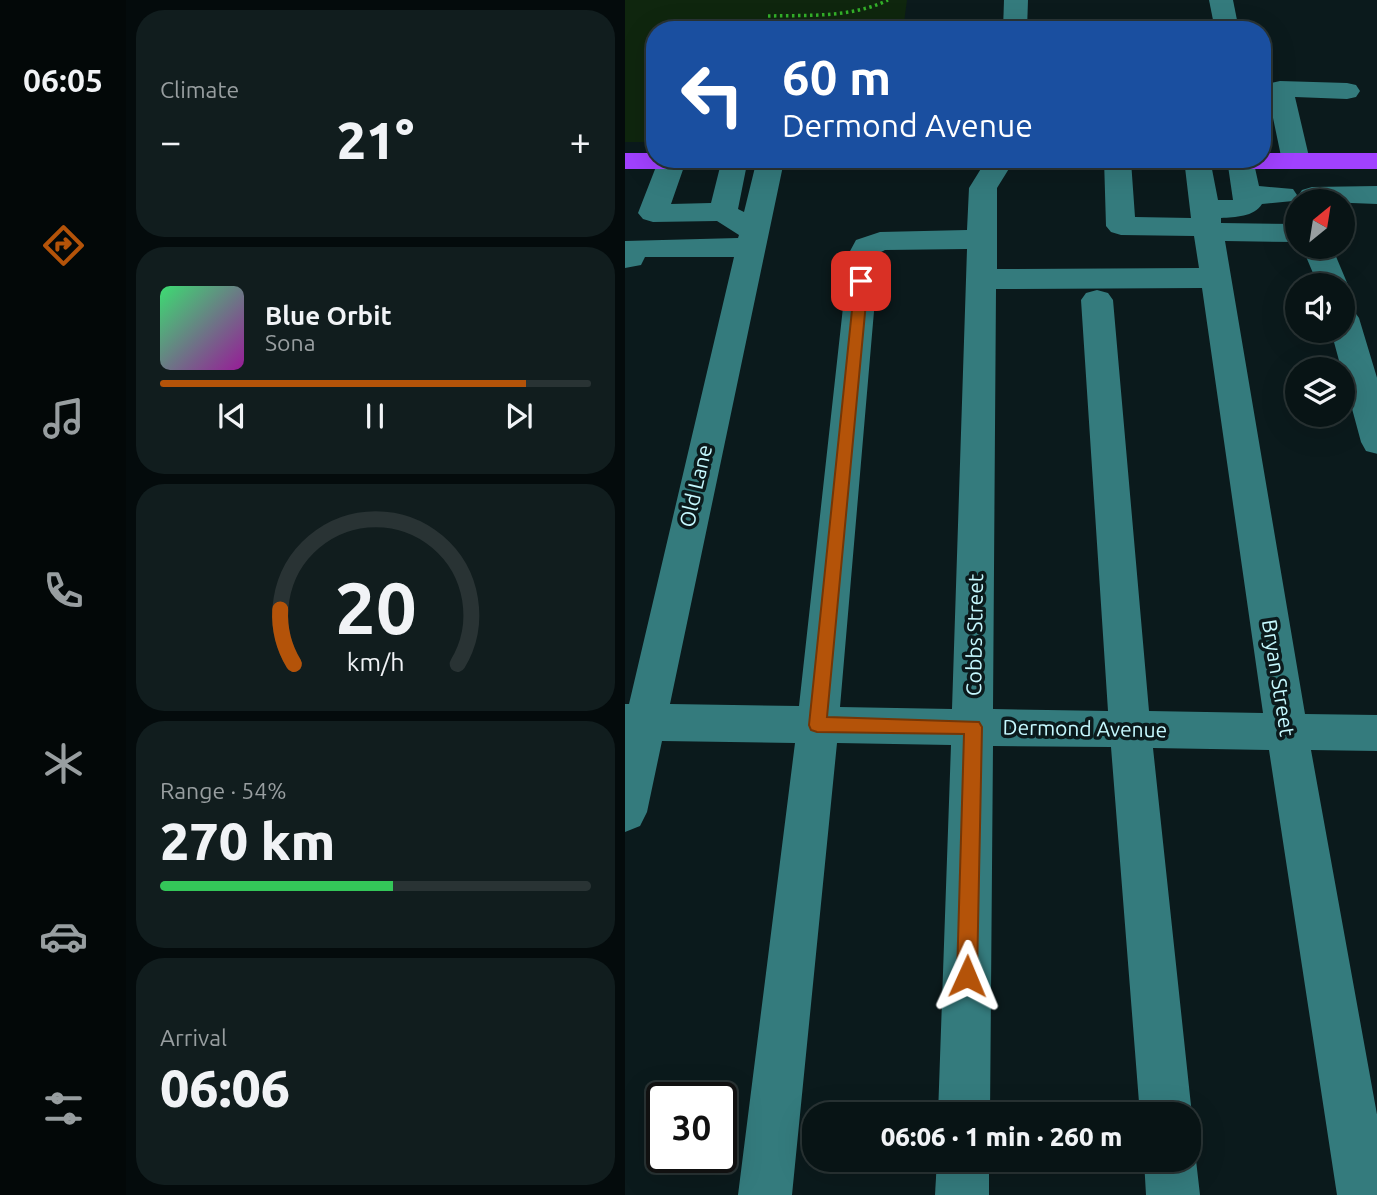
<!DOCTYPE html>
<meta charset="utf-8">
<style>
:root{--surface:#081415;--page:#111d1e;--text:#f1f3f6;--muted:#989ea0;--line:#293334;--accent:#b45309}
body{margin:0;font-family:Ubuntu,sans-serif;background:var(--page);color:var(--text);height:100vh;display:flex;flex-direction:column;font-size:26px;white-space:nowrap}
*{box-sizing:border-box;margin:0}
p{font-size:23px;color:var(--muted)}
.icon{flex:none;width:38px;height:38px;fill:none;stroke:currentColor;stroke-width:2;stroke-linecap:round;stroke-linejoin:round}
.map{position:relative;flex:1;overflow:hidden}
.panel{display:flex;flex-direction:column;gap:10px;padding:10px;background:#040b0c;width:499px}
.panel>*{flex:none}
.banner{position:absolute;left:21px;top:21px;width:625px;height:147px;border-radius:28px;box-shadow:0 7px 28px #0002,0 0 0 2px var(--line);background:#1a4fa0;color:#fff;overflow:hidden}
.needle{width:46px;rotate:30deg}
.buttons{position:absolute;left:660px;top:189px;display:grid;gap:14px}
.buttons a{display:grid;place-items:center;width:70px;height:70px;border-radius:50%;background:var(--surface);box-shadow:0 7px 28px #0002,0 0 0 2px var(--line);font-size:35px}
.speed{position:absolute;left:21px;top:1082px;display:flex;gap:14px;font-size:35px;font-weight:700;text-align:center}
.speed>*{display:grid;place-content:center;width:91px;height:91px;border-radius:50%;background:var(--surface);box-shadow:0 7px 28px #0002,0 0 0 2px var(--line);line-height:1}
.speed .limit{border:4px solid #111;border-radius:10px;background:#fff;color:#111}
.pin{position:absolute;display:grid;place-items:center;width:60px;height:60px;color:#fff;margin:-30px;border-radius:14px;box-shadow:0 4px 10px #0006}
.me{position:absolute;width:77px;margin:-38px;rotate:1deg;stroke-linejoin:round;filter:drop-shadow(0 0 5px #0008)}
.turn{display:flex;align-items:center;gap:24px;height:147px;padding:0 21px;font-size:32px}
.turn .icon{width:91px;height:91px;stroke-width:2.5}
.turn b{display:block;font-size:49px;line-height:60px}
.big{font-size:52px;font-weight:800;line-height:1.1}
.panel .card{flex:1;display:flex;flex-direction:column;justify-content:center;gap:10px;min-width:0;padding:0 24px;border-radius:28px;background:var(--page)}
.panel .dial{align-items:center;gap:0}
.dial svg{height:182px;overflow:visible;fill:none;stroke:var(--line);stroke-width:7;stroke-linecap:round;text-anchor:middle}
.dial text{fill:var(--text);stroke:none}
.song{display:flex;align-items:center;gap:21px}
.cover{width:84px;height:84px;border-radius:10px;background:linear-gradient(135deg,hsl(140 70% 55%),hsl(300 70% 35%))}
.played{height:7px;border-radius:4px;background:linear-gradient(90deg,var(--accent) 85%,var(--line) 85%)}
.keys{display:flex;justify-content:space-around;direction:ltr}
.heat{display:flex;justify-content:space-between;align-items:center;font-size:38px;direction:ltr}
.charge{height:10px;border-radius:5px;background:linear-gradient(90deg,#34c759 54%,var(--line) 0)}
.trip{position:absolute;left:177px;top:1102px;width:399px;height:70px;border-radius:28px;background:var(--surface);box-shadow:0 7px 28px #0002,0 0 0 2px var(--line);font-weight:800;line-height:70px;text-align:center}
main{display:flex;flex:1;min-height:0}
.tabs{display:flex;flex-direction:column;width:126px;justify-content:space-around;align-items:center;background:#030808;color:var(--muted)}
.tabs .icon{width:49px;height:49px}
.tabs .current{color:var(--accent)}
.tabs b{font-size:32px;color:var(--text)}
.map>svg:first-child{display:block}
.green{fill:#0f260e}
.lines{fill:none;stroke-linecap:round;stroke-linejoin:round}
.path{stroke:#33b029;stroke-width:3.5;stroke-dasharray:2.5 3.5;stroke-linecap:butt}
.minor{fill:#347b7d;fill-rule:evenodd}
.highway{fill:#a141ff;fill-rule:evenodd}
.route{fill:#b45309;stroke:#753606;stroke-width:2}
.labels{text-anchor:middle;stroke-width:7;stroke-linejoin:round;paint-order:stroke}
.street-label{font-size:21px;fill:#c6f9ff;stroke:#0b1a1c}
</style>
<main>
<nav class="tabs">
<b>06:05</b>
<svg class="icon current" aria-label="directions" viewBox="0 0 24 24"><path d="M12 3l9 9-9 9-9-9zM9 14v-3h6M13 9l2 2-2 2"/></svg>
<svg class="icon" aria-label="music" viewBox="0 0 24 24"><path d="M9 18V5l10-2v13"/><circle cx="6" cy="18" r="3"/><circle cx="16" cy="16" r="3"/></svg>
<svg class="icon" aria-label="phone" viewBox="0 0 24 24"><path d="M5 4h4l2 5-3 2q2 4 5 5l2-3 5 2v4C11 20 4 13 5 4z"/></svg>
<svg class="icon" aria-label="climate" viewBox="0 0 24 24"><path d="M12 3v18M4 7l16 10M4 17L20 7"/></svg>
<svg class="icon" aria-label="car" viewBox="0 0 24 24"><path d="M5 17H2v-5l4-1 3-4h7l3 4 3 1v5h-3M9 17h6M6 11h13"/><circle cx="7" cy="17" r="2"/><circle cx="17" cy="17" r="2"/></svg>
<svg class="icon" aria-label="filters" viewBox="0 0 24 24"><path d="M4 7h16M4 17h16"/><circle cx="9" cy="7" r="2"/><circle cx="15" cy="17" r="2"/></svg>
</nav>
<section class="panel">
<div class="card"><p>Climate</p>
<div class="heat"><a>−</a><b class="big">21°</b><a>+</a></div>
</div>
<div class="card">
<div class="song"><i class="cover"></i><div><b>Blue Orbit</b><p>Sona</p></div></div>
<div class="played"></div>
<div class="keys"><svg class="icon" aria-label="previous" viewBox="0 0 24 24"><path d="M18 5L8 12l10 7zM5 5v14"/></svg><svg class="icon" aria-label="pause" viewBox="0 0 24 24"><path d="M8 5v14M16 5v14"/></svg><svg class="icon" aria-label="next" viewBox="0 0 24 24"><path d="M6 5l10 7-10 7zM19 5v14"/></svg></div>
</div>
<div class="card dial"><svg viewBox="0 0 100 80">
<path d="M14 69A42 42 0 1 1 86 69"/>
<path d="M14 69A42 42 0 0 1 8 45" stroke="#b45309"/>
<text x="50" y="56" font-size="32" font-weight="700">20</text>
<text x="50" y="72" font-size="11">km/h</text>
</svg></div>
<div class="card"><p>Range · 54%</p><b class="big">270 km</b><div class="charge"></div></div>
<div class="card"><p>Arrival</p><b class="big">06:06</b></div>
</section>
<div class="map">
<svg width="753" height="1195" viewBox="0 0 753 1195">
<rect width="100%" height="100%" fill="#0b1a1c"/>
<path class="green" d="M0,0H282L278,30H30V142H0Z"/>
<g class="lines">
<path class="path" d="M143,16C183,15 226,18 263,0"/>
<g class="minor">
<path d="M379,0H403L402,30H378Z"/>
<path d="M584,0H608L614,30H590Z"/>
<path d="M655,81L722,83L731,85L735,91L731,97L722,99L670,97L685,161L681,167L671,169L661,167L657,161L642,89L646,83Z"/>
<path d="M34,159L61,161L46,204L86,203L97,159H123L113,209L119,212L132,159L159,161L45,704L174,706L224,253L231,240L255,232L342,230L344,188L362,159H390L372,188V269L574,268L569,236L496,235L486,232L481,226L479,159L506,161L510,217L566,218L559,159H585L593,200H608L602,159H628L634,186L668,189L672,195L668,201L637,204C629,217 610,217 596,218V223L672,224V242L600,241L680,714L753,715V751L686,750L753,1120V1195H712L644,750L528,748L567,1115L564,1123V1115H515L486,747L368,746L365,1115H313L326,745L212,743L167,1195H113L170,743L37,741L22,812L15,826L0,832V704H4L109,257H20L16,265L0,268V241L113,238L114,235L92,221L28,222L18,219L13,213ZM342,249L327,709L215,707L254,253L260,250ZM577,288L638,713L524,711L488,300L483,293L472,290L461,293L456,300L483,711L368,709L371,289Z"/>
<path d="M753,186V204L676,201L673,196L677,190L687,187Z"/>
<path d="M677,247H707L723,285L719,292L718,285H693Z"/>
<path d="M718,307L729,311L734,318L753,381V454L741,451L736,442L706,331H718Z"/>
<path d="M564,1141L571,1160L575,1195H521L519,1160H564Z"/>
<path d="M312,1160H364V1195H310Z"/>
</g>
<path class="highway" d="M0,153H30V159H637V153H753V169H0Z"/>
</g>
<path class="route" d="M236,277L243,281L202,717L354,722L357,727L352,976L349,983L342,986L335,983L332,976L339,734L192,732L186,730L184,725L230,281Z"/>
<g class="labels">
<g class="street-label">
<text transform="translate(71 486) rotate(-77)" y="7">Old Lane</text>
<text transform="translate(350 635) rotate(-89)" y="7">Cobbs Street</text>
<text transform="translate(653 678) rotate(81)" y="7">Bryan Street</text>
<text transform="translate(460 729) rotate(1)" y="7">Dermond Avenue</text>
</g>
</g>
</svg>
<div class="buttons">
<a><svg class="needle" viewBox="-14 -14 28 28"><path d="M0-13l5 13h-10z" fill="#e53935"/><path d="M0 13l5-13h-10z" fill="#989ea0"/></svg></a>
<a><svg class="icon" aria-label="sound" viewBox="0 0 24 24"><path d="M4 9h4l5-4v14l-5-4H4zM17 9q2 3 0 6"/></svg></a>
<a><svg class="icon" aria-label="layers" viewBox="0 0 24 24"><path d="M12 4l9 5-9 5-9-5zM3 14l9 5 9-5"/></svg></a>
</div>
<div class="speed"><div class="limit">30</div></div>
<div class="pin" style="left:236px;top:281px;background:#d93025"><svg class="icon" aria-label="arrive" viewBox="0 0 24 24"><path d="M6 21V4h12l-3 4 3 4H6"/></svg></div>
<svg class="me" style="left:342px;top:976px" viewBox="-20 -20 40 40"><path d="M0-17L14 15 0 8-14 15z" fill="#b45309" stroke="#fff" stroke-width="4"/></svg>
<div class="trip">06:06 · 1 min · 260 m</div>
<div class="banner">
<div class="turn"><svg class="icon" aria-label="left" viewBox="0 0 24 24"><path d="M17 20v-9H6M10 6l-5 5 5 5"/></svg><div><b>60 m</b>Dermond Avenue</div></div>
</div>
</div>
</main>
